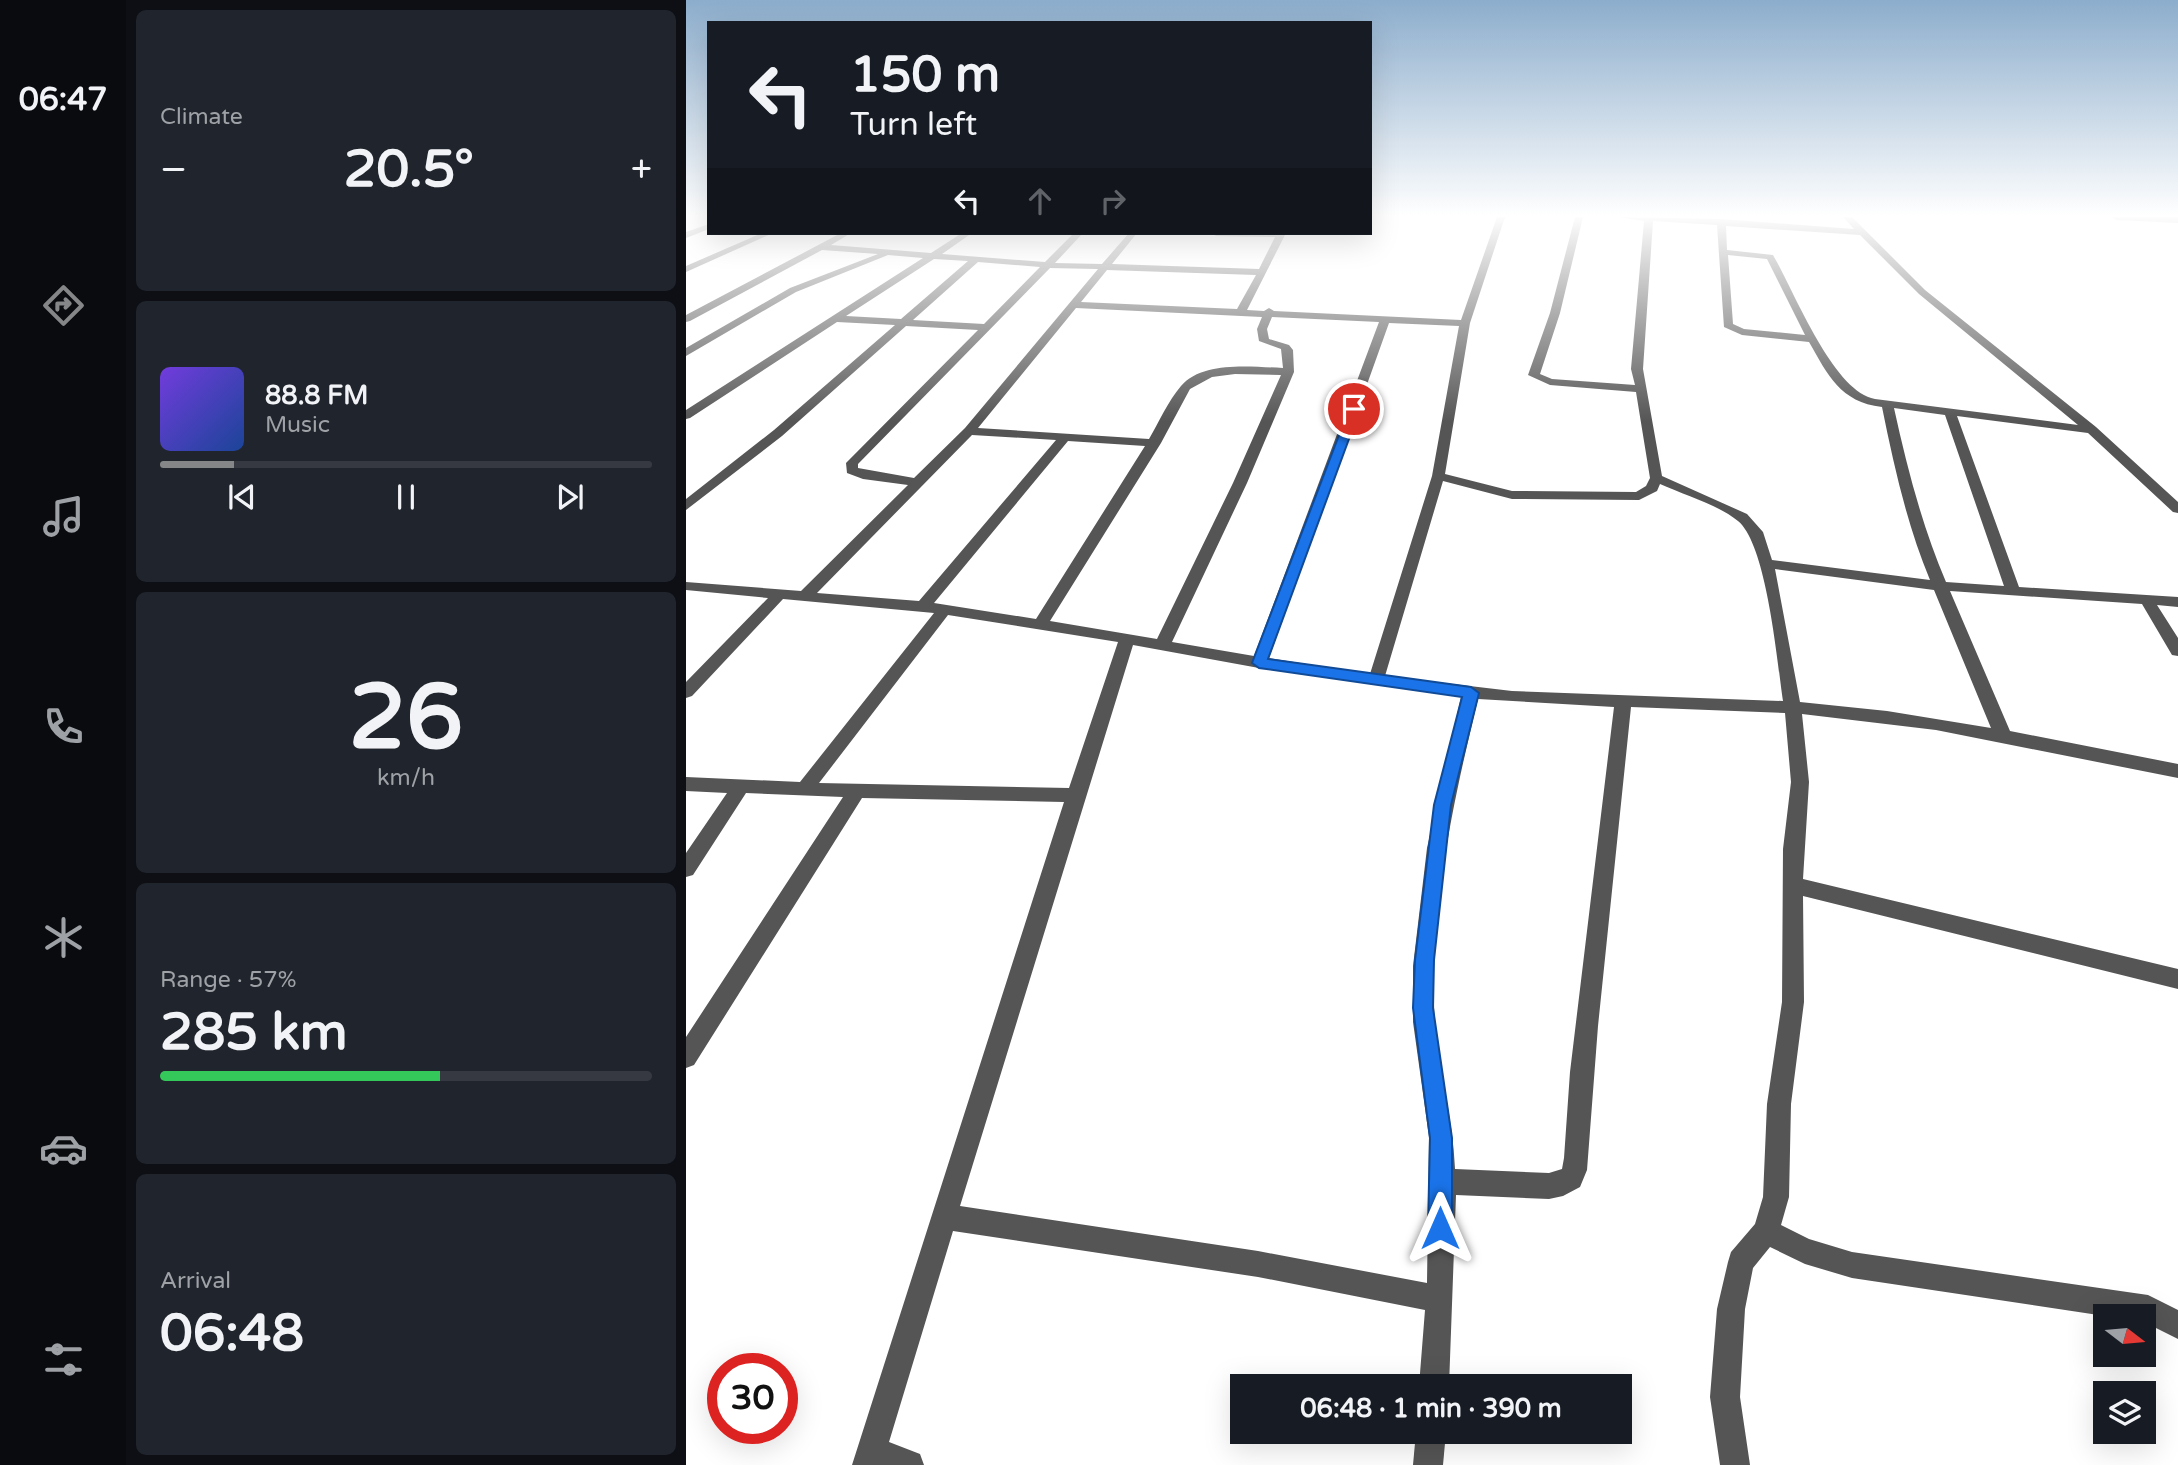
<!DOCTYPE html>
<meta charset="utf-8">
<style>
:root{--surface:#171b24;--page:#20242c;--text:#f1f3f6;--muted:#9ea1a6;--line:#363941;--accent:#858687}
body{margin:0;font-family:"Varela Round",sans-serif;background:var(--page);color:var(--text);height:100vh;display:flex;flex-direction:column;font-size:26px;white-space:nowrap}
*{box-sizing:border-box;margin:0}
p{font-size:23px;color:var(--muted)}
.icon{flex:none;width:38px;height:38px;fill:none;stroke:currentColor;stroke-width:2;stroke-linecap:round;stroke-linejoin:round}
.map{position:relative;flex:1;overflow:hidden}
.details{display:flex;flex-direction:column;gap:10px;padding:10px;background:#0d0f14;width:560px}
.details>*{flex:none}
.banner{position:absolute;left:21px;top:21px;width:665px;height:214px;border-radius:0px;box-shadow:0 7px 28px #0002;background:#171b24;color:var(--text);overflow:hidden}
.needle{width:46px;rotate:106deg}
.buttons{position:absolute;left:1407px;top:1304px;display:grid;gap:14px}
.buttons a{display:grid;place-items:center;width:63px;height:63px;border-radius:0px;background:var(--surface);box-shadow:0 7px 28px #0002;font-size:35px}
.speed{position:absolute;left:21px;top:1353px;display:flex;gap:14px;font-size:35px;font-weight:700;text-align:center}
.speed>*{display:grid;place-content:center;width:91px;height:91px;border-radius:50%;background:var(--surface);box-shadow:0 7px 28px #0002;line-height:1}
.speed .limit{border:10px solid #d22;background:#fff;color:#111}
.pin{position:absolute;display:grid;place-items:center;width:60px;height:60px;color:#fff;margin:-30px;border:4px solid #fff;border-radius:50%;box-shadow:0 2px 7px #0007}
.me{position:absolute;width:77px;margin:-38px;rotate:0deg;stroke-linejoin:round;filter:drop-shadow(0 0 5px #0008)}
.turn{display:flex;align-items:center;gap:24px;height:147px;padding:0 28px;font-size:32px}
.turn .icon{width:91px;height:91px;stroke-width:2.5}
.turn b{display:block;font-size:49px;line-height:60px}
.lanes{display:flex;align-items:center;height:66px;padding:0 28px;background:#0003;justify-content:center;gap:35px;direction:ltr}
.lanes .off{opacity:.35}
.big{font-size:52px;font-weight:800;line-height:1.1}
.details .tile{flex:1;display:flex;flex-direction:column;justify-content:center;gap:10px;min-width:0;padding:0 24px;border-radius:10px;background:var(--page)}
.details .dial{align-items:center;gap:0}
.dial b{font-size:91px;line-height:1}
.song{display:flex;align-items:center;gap:21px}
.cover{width:84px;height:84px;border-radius:10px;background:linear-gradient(135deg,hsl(260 70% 55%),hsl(220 70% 35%))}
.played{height:7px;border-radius:4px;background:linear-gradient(90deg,var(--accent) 15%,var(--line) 15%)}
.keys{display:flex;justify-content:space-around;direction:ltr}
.heat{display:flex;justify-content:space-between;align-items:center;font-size:38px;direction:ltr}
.charge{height:10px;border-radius:5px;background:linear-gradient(90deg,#34c759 57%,var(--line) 0)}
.trip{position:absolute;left:544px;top:1374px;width:402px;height:70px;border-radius:0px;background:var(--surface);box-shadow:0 7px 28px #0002;font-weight:800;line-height:70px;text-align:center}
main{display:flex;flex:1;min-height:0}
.tab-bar{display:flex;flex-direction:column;width:126px;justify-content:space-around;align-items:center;background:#090b0e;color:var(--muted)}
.tab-bar .icon{width:49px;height:49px}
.tab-bar .selected{color:var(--accent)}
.tab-bar b{font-size:32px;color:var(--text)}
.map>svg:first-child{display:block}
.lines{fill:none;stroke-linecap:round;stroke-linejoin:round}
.minor{fill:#555;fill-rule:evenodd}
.route{fill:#1a73e8;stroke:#114b97;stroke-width:2}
</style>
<main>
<nav class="tab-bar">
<b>06:47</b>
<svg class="icon selected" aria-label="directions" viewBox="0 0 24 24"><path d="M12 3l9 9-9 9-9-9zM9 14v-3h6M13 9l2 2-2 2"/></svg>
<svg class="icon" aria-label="music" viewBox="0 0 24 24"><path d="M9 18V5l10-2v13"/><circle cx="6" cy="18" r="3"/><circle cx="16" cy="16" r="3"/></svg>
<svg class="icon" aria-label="phone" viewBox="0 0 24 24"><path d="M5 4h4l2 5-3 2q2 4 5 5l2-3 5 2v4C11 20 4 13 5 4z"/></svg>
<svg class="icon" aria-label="climate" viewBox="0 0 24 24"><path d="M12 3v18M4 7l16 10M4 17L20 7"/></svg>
<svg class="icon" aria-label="car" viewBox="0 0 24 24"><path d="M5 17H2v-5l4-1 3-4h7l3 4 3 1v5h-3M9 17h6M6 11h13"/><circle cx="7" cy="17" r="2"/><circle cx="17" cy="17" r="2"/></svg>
<svg class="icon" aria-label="filters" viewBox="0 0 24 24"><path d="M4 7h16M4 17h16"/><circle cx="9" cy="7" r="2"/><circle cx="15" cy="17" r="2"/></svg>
</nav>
<section class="details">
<div class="tile"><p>Climate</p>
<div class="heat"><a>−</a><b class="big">20.5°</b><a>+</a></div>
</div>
<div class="tile">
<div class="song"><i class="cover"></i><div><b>88.8 FM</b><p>Music</p></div></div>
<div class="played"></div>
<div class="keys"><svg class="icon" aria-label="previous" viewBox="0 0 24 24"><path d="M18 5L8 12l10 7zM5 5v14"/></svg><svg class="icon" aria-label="pause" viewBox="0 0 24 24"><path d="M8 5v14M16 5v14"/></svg><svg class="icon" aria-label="next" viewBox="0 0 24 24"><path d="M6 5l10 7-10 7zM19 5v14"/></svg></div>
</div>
<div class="tile dial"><b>26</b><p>km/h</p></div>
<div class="tile"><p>Range · 57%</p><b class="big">285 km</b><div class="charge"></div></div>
<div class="tile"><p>Arrival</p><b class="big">06:48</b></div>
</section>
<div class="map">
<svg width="1492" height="1465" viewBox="0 0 1492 1465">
<rect width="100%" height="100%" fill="#fff"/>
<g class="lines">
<g class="minor">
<path d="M811,217H819L784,323L759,474L826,491L950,492L960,486L964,478L950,392L864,385L842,375L864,313L889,217H897L874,313L854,374L866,379L949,385L945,369L958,221L933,217L1035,219L1168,229L1157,217H1166L1239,290L1410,427L1492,502V513L1487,512L1402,433L1271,416L1333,587L1492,597V607L1471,605L1492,638V656L1486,655L1456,604L1264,591L1324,731L1492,764V778L1250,730L1116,714L1123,782L1117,879L1492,969V989L1117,896L1118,1002L1105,1104L1103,1197L1095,1225L1123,1239L1166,1252L1462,1295L1492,1310V1339L1458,1322V1316H1419L1166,1278L1119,1264L1084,1247L1067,1268L1059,1309L1054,1397L1064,1465H1034L1024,1397L1031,1309L1042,1262L1045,1252L1069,1224L1077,1197L1081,1104L1096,1002L1097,849L1105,782L1099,713L945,707L912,1026L901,1170L894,1187L877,1196L863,1199L770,1195L763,1386H733L739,1310L572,1277L267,1231L203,1442L234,1454L238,1465H166L378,802L176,798L8,1065L0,1068V1037L157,797L60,793L7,875L0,877V853L41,793L0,791V777L114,782L248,613L97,599L6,696L0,698V682L82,598L0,590V582L115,591L222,485L177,479L161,473L160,463L292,330L220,326L96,436L0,510V499L88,430L209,325L151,322L4,418L0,419V410L237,258L202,255L110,292L0,356V348L104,288L192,254L136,250L4,321L0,322V315L155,233H165L145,245L245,253L276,233H286L256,254L359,262L388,233H397L369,263L416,264L443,233H451L426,264L573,269L589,237L530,236L526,233H596L599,235L561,310L578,311L583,308L588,311L775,320ZM967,221L1031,225L1038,327L1056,335L1123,342C1142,375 1154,402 1196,407C1208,466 1221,525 1244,580L1086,560L1077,532L1061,514L976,476L957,369ZM1040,226L1174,235L1233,294L1392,425L1189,399C1147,392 1108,291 1087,255L1041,250ZM1042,255L1081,259L1119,335L1058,329L1047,324ZM248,259L282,261L215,319L160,316ZM292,262L354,267L298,324L227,320ZM364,268L412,269L279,428L228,478L172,468V464ZM421,270L570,275L551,309L395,302ZM390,308L576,317L571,329L573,341L595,349L597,368C567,367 517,360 495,386C482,401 473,422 463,439L292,428ZM586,317L693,322L568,656L486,642L561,483L608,372L607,350L603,345L583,339L581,329ZM703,323L773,326L746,476L684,674L583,658ZM549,374L595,375L547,483L471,639L364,621L475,443L504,389L526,377ZM1208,408L1259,415L1318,586L1260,582C1236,526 1221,467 1208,408ZM286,435L370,440L233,601L131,593ZM382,441L459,446L350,619L248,603ZM757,481L826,499L953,500L971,491L974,484C998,495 1031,504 1052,521C1081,545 1091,661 1097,701L826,691L699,676ZM1089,569L1248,590L1305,728L1201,711L1114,702ZM262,615L432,642L383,788L133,783ZM447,645L573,668L775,697L741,848L727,966V1022L743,1137L741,1283L572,1251L274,1206ZM792,699L928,707L884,1072L878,1158L876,1169L863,1173L769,1169C767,1114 750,1060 748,1005C745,901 768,799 792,699Z"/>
<path d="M1426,217H1492V223L1430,220Z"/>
<path d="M23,224V229L0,238V232Z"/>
<path d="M76,233H87L0,272V266Z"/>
<path d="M730,1432H760L757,1465H727Z"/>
</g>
</g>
<linearGradient id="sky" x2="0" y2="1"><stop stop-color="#8cadcc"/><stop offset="0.51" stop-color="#fff"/><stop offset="1" stop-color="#fff" stop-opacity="0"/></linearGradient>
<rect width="1492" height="422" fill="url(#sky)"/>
<path class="route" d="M668,405L674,409L582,659L785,687L793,693L765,805L748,960L747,1008L766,1138V1228L763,1236L754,1240L746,1236L742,1228L744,1138L727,1008L729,960L748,805L776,697L573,668L566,663L663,409Z"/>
</svg>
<div class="buttons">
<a><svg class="needle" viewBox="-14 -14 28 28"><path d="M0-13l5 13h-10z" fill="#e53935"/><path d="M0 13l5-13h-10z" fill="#9ea1a6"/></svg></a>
<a><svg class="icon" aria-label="layers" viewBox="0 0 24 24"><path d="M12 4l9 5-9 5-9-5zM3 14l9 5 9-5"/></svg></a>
</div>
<div class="speed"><div class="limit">30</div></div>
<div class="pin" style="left:668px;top:409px;background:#d93025"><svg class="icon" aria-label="arrive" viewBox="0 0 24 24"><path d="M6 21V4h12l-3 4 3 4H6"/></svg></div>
<svg class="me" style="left:754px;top:1228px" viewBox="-20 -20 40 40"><path d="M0-17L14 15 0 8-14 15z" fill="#1a73e8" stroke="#fff" stroke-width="4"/></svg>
<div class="trip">06:48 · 1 min · 390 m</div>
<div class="banner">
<div class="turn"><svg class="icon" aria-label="left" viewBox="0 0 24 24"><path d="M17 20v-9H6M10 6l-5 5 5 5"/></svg><div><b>150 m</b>Turn left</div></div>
<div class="lanes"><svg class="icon" aria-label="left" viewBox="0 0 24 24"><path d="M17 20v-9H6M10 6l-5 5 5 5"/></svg><svg class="icon off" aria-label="ahead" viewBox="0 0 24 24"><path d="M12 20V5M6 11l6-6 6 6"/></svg><svg class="icon off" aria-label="right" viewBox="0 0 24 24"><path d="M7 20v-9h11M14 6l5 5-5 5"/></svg></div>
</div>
</div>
</main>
